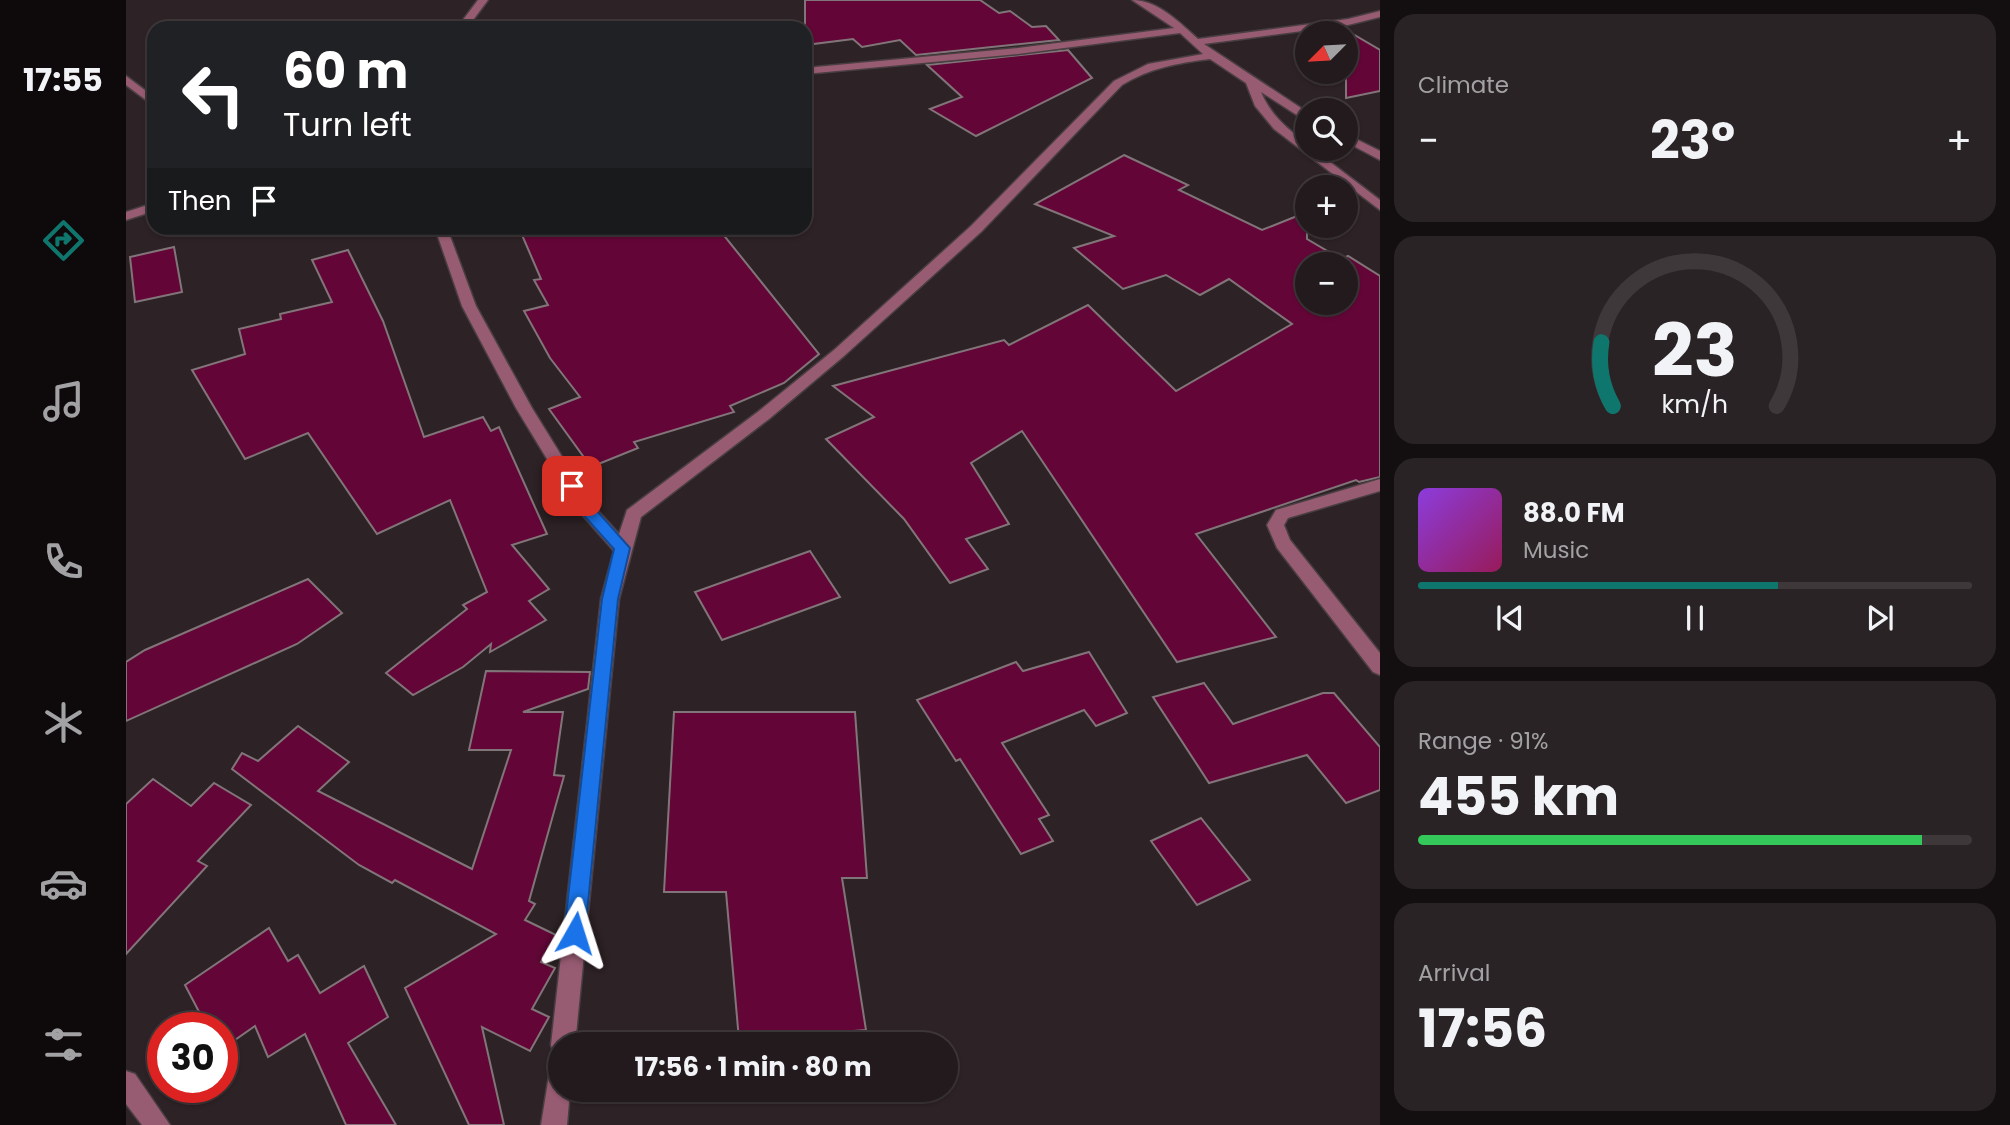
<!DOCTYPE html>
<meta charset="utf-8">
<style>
:root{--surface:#221a1c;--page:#2a2325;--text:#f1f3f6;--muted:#a2a1a3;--line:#3f383b;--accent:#0f766e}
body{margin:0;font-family:Poppins,sans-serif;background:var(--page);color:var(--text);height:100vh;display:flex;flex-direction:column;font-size:26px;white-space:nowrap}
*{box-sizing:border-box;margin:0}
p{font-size:23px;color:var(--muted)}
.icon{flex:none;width:38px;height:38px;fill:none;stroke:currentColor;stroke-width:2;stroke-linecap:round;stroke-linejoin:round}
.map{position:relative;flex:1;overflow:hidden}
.side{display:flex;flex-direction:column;gap:14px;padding:14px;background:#130e0f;width:630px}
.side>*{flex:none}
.top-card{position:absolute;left:21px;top:21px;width:665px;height:214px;border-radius:21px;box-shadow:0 2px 5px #0004,0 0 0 2px var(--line);background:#202124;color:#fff;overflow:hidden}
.needle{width:46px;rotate:246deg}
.controls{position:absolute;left:1169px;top:21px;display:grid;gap:14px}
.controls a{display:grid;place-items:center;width:63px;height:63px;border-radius:50%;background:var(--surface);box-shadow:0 2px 5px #0004,0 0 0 2px var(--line);font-size:35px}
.speed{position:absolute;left:21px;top:1012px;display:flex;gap:14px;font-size:35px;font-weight:700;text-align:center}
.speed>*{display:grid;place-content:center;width:91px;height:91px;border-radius:50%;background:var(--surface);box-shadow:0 2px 5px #0004,0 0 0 2px var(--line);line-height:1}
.speed .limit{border:10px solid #d22;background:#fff;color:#111}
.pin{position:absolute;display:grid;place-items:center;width:60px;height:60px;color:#fff;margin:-30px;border-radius:14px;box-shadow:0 4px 10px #0006}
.me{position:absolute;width:77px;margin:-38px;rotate:6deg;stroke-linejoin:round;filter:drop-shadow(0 0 5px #0008)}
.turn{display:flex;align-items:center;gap:24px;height:147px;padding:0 21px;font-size:32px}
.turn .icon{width:91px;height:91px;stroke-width:2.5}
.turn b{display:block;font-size:49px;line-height:60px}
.then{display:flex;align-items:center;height:66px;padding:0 21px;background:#0003;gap:14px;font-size:26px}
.big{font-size:52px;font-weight:700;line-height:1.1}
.side .widget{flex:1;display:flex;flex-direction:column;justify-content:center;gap:10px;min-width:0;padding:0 24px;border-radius:21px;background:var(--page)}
.side .dial{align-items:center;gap:0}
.dial svg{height:182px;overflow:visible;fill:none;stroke:var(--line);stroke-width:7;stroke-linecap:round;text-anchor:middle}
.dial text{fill:var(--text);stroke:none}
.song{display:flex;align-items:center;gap:21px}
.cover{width:84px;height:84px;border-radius:10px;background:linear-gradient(135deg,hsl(270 70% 55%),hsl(330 70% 35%))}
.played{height:7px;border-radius:4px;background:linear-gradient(90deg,var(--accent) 65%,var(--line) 65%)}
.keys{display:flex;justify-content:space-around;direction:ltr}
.heat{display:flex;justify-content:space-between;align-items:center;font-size:38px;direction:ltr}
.charge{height:10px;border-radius:5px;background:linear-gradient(90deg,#34c759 91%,var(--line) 0)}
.trip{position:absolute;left:422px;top:1032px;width:410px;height:70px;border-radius:35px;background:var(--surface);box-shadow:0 2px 5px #0004,0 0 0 2px var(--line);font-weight:700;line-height:70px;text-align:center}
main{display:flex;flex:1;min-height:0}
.menu{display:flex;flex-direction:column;width:126px;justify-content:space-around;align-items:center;background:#0e0a0b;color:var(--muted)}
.menu .icon{width:49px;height:49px}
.menu .selected{color:var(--accent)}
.menu b{font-size:32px;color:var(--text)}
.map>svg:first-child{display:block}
.building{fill:#630637;stroke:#827579;stroke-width:2;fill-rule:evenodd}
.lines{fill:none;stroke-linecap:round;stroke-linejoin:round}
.minor-casing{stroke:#493e41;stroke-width:3}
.minor{fill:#975b72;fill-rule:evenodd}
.route{fill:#1a73e8;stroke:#114b97;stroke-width:2}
</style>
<main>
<nav class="menu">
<b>17:55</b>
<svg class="icon selected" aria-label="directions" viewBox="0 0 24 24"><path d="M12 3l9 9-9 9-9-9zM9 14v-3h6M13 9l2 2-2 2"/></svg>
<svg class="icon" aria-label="music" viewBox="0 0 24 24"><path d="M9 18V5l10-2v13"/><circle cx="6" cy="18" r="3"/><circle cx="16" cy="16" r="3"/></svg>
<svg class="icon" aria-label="phone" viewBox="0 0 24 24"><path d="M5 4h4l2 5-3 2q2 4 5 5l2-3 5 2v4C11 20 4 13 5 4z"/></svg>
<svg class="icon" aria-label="climate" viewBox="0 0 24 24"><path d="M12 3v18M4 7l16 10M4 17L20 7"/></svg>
<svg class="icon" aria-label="car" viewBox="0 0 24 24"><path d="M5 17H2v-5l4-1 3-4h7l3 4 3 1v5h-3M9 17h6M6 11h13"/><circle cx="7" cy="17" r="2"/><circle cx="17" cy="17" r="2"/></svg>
<svg class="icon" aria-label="filters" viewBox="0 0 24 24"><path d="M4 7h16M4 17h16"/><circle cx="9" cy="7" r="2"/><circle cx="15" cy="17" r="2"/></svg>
</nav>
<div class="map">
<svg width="1254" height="1125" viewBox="0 0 1254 1125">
<rect width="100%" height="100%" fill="#2d2225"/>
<g class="building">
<path d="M679,0H854L873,13L884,11L906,27L920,26L933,40L790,55L774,40L736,47L727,39L679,45Z"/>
<path d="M1220,30L1254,50V91L1220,98Z"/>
<path d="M942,50L966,78L850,136L804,109L836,97L801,65Z"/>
<path d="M998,155L1062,185L1053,190L1136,230L1181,212V239L1215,259L1222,256L1254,276V477L1233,482L1230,480L1070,534L1150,637L1051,662L896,431L845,463L883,524L840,539L862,569L824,583L778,519L700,439L748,417L707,386L878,340L883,345L962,305L1050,391L1166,324L1103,279L1074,295L1040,275L997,289L948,248L988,236L909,204ZM1181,264H1220V303H1181Z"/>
<path d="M433,228H592L693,354L658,383L604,406L608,412L508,442L512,448L465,467L423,409L454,397L424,358L398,311L422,305L408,280L415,279L396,235Z"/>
<path d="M48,247L56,292L9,302L4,257Z"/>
<path d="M222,250L257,321L298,437L357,417L365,431L373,427L421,534L386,545L423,589L403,601L420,620L364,652L365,644L337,667L287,695L260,673L341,609L337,605L361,592L324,500L251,534L182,433L119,459L66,370L119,354L113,329L155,319L154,314L206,302L186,260Z"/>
<path d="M684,551L714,597L596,640L569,592Z"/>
<path d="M182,579L216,613L171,644L0,721V662L19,650Z"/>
<path d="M963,652L1001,713L970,726L958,710L876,743L923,815L913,819L927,841L895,854L834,759L830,761L791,700L890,662L897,671Z"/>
<path d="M360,671L464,672L462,689L397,712H437L428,775L438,776L403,901L409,904L399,920L430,935L415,962L429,968L406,1009L423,1017L404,1051L356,1027L378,1125H343L279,988L370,934L269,880L266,883L233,865L106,769L116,753L132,761L172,726L223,762L192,791L346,869L385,750H343Z"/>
<path d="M1078,683L1107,724L1197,693H1208L1254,747V790L1220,803L1181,755L1083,783L1027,697Z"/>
<path d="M548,712H729L741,878H716L740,1030L613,1040L600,892H538Z"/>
<path d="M27,779L65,806L88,783L125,805L72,861L81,866L0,954V804Z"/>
<path d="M1075,818L1124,880L1071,905L1025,841Z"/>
<path d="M143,928L162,961L172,955L194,993L238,966L262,1017L222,1043L270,1125H220L179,1034L142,1057L129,1026L96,1049V1027H81L59,985Z"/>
</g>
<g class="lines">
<g class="minor-casing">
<g id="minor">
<path d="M352,0H362L341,28H331Z"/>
<path d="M1006,0C1032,0 1054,23 1072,39L1222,19L1254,11V17L1222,25L1078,44L1181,112V120L1177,119L1135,92C1145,116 1162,129 1181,144V149H1187L1254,200V210L1148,129L1129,106L1120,83L1084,59C1052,63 1024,68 996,85L855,232L718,356L643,419L515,517L493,599L449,1045H434V1056L428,1054L425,1045L475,599L488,551L452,510L390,408L336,306L309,228H321L350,306L406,408L464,502L493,534L501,510L633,411L708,350L845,226L988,81L1022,64L1077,54L1054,33L892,54L679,74V68L892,48L1048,28Z"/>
<path d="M0,76L28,97V106L0,85Z"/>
<path d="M1220,134L1254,151V160L1220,142Z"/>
<path d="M28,203V211L0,220V212Z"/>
<path d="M1254,479V491L1162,518L1158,525L1164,540L1254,653V675L1247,672L1151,548L1141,525L1150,510Z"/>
<path d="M434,1060V1090H444L441,1125H415L425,1063Z"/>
<path d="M0,1071L9,1074L44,1125H16L0,1104Z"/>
</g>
</g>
<use href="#minor" class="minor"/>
</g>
<path class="route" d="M446,481L451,482L463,502L504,548L492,599L459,933L456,941L449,944L441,941L438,933L476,599L488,549L453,510L439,486Z"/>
</svg>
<div class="controls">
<a><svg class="needle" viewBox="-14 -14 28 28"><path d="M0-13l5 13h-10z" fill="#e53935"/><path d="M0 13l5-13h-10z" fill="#a2a1a3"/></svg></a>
<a><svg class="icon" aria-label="search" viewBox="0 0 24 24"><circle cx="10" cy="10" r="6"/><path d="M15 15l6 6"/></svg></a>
<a>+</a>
<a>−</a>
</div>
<div class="speed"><div class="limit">30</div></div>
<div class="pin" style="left:446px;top:486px;background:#d93025"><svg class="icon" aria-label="arrive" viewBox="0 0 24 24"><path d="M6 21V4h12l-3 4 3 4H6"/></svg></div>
<svg class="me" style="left:449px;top:933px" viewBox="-20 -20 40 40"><path d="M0-17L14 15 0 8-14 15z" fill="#1a73e8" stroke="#fff" stroke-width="4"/></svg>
<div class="trip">17:56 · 1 min · 80 m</div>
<div class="top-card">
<div class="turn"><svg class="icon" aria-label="left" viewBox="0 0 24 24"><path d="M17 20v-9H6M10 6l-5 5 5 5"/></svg><div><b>60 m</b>Turn left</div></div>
<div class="then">Then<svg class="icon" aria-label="arrive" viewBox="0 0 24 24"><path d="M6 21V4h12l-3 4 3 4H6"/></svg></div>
</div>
</div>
<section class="side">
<div class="widget"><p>Climate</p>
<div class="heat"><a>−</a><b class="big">23°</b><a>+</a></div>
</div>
<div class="widget dial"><svg viewBox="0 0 100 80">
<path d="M14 69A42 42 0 1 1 86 69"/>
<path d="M14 69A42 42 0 0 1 9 41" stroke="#0f766e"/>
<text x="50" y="56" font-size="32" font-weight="700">23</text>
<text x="50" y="72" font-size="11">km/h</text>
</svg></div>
<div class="widget">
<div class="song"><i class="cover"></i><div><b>88.0 FM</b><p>Music</p></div></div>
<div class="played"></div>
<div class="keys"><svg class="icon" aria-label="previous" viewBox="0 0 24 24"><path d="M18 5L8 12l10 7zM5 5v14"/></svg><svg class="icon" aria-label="pause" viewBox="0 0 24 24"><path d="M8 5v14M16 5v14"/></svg><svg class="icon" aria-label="next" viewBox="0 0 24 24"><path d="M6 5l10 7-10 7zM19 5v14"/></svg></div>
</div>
<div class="widget"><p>Range · 91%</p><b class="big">455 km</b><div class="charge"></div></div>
<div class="widget"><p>Arrival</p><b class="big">17:56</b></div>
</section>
</main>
